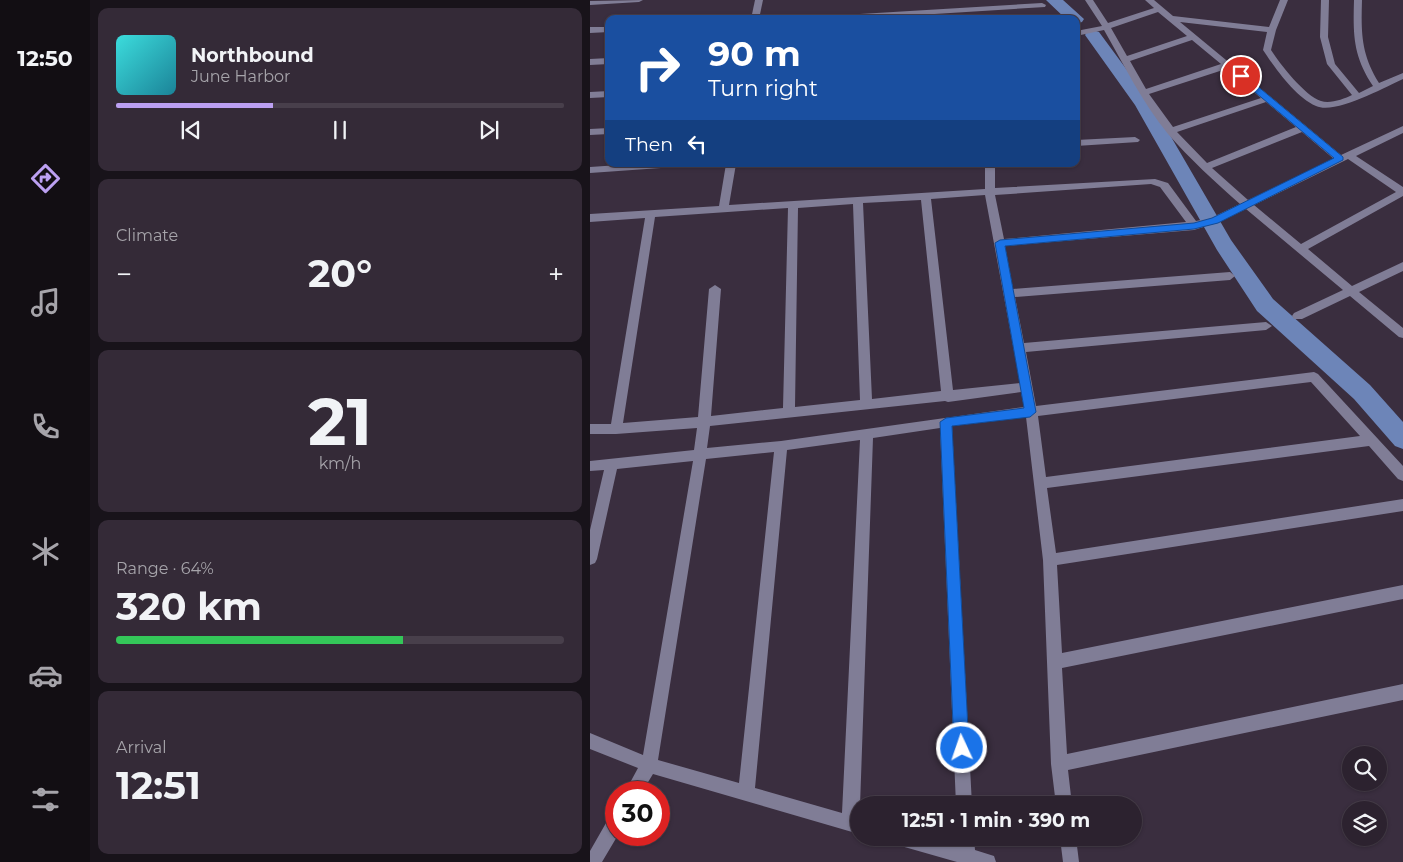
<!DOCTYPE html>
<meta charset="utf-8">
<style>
:root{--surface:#2c222f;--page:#342a37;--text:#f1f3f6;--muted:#a6a4aa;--line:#483f4b;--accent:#bca0f2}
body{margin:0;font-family:Montserrat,sans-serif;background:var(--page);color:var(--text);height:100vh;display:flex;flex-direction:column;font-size:19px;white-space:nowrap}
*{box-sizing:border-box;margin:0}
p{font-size:16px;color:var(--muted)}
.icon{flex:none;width:28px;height:28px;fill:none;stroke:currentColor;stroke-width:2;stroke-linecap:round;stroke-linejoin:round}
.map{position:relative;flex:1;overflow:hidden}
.panel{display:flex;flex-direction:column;gap:8px;padding:8px;background:#18131a;width:500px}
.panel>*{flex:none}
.banner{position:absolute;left:15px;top:15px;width:475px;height:152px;border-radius:10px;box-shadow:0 1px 4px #0004,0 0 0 1px var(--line);background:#1a4fa0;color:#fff;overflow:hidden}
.controls{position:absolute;left:752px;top:746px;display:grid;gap:10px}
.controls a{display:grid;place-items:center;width:45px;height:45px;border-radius:50%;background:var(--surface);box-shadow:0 1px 4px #0004,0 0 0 1px var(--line);font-size:25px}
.speed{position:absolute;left:15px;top:781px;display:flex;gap:10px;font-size:25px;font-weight:700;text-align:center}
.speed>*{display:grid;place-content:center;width:65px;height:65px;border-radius:50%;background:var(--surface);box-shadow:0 1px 4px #0004,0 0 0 1px var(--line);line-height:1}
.speed .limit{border:8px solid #d22;background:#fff;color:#111}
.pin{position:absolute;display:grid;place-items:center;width:42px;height:42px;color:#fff;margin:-21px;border:2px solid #fff;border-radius:50%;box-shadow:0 1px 5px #0007}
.me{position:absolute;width:55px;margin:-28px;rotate:357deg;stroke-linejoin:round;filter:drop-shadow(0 0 4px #0008)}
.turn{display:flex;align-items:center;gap:18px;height:105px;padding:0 20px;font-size:22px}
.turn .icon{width:65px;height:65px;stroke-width:2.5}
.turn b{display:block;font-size:35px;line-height:42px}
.then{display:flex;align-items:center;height:48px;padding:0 20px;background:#0003;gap:10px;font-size:19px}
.big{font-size:38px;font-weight:700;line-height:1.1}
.panel .card{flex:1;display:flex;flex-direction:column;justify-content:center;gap:8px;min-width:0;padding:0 18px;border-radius:10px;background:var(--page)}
.panel .dial{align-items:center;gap:0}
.dial b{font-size:65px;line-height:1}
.song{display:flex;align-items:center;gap:15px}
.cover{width:60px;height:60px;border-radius:8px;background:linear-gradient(135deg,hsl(180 70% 55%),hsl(190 70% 35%))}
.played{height:5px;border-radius:2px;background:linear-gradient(90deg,var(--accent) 35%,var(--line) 35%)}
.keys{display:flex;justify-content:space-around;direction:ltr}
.heat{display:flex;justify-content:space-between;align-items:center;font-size:28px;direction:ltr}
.charge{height:8px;border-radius:4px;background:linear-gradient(90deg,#34c759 64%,var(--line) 0)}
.trip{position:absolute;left:260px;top:796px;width:292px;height:50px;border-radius:25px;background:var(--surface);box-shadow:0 1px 4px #0004,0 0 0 1px var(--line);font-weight:700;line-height:50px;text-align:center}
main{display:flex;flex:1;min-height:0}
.menu{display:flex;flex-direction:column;width:90px;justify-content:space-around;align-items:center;background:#120e13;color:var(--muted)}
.menu .icon{width:35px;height:35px}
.menu .current{color:var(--accent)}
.menu b{font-size:22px;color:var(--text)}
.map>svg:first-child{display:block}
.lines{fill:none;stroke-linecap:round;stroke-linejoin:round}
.canal{fill:#6d85b8;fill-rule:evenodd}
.minor{fill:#807d96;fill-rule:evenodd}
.route{fill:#1a73e8;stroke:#114b97}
</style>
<main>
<nav class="menu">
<b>12:50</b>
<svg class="icon current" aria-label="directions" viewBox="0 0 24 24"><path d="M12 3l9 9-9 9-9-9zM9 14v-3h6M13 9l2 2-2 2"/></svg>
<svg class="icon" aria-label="music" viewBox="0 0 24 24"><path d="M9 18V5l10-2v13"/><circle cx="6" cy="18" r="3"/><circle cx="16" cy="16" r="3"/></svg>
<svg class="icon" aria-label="phone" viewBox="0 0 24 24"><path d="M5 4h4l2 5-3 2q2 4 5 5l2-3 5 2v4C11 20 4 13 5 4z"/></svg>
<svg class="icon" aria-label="climate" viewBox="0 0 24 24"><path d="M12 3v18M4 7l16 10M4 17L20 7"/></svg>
<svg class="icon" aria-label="car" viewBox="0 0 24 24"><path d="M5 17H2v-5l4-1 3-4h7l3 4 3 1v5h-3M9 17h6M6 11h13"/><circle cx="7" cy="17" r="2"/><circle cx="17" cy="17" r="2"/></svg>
<svg class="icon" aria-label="filters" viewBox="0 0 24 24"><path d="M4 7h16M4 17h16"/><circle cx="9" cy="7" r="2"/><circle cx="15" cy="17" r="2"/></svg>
</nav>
<section class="panel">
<div class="card">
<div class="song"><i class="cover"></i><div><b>Northbound</b><p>June Harbor</p></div></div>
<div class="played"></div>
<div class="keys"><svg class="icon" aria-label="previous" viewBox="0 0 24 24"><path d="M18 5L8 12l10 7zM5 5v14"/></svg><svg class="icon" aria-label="pause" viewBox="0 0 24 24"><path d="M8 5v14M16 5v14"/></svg><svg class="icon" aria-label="next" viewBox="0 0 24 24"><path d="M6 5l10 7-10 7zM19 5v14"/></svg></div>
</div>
<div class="card"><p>Climate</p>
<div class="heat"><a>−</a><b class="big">20°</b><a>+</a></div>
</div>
<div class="card dial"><b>21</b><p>km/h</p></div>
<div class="card"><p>Range · 64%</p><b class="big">320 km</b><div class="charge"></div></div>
<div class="card"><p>Arrival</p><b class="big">12:51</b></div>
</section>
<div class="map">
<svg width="813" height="862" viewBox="0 0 813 862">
<rect width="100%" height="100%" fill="#3a2e3f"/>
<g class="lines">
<g class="canal">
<path d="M456,0H473L494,19L492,22L486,24V19H476Z"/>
<path d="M503,30L509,32L562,104L641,240L683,299L780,385L813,422V449L805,446L764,399L667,311L627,250L545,105L495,35L497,32Z"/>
</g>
<g class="minor">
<path d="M53,0L49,2L0,5V1Z"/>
<path d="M165,0H173L169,19H161Z"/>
<path d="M495,0H503L518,23L564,8L555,0H564L583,16L679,27L690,0H698L686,30L681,50C690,64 715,96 731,101C740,104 754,99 762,95L737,64L730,37L731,0H739L738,37L745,64L769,93L783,86C763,56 763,35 764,0H772C771,33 771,54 789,83L813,73V79C795,87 745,115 726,106C705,97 685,68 673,50L677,32L590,22L751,155L813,126V133L766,156L813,187V196L718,249L762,286L813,262V271L769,292L813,328V338L809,337L760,296L712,319H704L702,316L704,313L753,290L656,209L629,222L604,230L415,246L423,289L640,272L645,276L640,280L425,297L434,343L676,322L682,326L676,330L436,352L446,406L724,372L728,374L813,466V481L808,479L779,446L457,488L466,553L813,499V511L467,565L472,653L813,585V599L472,668L477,754L813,684V700L478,770L482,805H466L461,764L453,560L436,417L362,426L382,805H366L350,428L283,438L269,834L63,774L52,792H35L48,768L0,749V733L53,755L103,461L27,469L7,559L5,563L0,565V530L14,470L0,471V461L104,450L107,428L26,434H0V424H21L55,218L0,222V214L129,206L136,164H146L139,205L395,189V164H405V188L565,179L578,183L606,221L621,218L650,204C625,182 600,159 578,134C552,102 534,65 514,30L486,36V31L512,26ZM568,12L597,36L537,56L521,28ZM602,40L631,64L556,89L540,61ZM636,69L671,98L583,127L559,94ZM676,102L706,127L617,163L587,132ZM712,132L744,159L658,200L622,168ZM758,159L806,192L711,244L664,205ZM561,184L570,187L596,222L414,239L405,195ZM395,195L430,383L363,390L341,199ZM331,200L351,391L282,399L273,203ZM263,204L270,400L205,407L208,208ZM198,208L193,408L121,416L131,289L125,285L119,289L108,417L33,423L65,217ZM721,382L770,436L456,477L448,416ZM431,392L434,407L191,441L117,448L120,426L355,401L358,402ZM270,440L252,813L165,788L197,450ZM184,452L149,783L68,760L116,459Z"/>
<path d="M452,3L456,5L455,7L265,19H216L220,17Z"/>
<path d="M0,27H19V32L0,33Z"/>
<path d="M19,58V64L0,65V59Z"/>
<path d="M19,91V97L0,98V92Z"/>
<path d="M19,128V134L0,135V129Z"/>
<path d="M545,137L550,140L548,142L486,146V140Z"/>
<path d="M44,164H90L85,167L0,173V167Z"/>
<path d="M26,814V835H28L12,862H0V851L20,816Z"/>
<path d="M303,838H340L368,845V838H384L385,850L404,856L406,862H367L311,846L305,844Z"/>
<path d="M470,838H486L489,862H473Z"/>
</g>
</g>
<path class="route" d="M648,75H654L753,157V160L628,223L604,229L415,246L446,412L440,417L362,426L379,748L377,753L372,755L367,753L364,748L350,422L356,418L434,408L405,243L410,240L604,223L622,218L744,158L648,78Z"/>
</svg>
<div class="controls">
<a><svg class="icon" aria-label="search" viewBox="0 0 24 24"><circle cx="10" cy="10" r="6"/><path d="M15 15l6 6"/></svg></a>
<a><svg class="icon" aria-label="layers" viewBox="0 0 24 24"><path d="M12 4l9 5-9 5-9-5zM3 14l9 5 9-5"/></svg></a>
</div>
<div class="speed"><div class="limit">30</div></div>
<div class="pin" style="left:651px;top:76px;background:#d93025"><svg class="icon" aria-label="arrive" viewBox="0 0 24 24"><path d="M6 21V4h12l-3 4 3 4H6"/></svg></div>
<svg class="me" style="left:372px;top:748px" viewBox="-20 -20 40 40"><circle r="17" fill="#1a73e8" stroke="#fff" stroke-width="3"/><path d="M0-11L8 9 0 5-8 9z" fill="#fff"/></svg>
<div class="trip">12:51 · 1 min · 390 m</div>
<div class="banner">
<div class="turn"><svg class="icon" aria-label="right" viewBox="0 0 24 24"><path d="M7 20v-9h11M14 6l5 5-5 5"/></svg><div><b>90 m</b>Turn right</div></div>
<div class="then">Then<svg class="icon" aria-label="left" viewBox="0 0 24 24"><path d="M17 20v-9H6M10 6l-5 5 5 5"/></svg></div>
</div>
</div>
</main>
